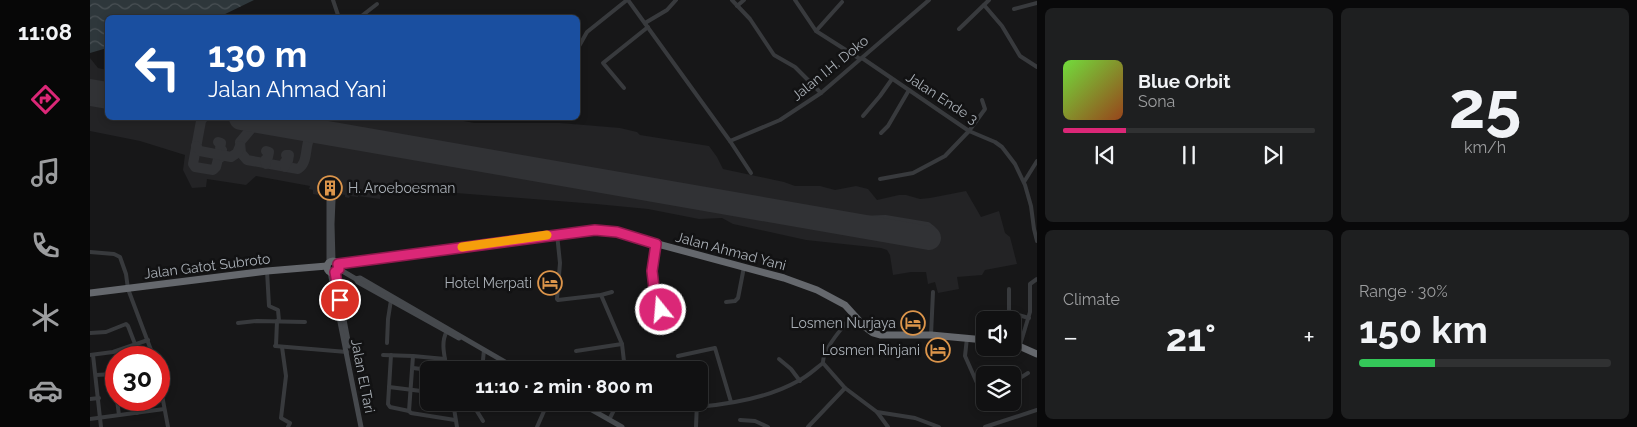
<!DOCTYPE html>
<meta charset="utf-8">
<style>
:root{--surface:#111112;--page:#1e1f20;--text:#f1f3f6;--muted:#9c9d9f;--line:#303132;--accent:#db2777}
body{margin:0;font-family:Raleway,sans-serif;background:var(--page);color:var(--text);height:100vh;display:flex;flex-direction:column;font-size:19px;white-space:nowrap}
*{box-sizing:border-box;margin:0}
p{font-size:16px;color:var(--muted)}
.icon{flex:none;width:28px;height:28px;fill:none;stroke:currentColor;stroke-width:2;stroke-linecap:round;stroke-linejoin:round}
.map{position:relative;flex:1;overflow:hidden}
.panel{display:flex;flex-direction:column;gap:8px;padding:8px;background:#09090a;width:600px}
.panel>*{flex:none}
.guide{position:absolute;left:15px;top:15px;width:475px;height:105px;border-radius:8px;box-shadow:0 2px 8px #0003,0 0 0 1px var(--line);background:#1a4fa0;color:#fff;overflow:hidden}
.buttons{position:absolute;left:886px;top:311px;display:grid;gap:10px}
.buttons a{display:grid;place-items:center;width:45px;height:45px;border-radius:8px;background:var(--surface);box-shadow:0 2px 8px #0003,0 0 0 1px var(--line);font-size:25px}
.speed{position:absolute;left:15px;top:346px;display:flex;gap:10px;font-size:25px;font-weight:700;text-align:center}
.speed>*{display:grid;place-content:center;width:65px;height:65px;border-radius:50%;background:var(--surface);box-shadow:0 2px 8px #0003,0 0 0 1px var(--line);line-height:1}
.speed .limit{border:8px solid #d22;background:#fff;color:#111}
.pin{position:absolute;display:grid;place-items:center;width:42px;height:42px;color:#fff;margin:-21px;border:2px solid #fff;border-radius:50%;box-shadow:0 1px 5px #0007}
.me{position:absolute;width:55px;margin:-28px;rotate:343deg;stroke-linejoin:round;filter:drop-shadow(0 0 4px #0008)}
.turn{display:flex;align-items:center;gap:18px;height:105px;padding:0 20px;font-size:22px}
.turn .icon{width:65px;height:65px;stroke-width:2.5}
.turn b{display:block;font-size:35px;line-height:42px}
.big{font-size:38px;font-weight:700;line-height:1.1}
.panel .card{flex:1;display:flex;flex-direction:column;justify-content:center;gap:8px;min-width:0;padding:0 18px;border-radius:8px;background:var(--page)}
.panel .dial{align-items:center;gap:0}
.dial b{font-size:65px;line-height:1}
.song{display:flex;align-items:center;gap:15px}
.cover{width:60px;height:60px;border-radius:8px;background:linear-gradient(135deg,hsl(100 70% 55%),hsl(20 70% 35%))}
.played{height:5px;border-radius:2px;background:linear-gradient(90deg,var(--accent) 25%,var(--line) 25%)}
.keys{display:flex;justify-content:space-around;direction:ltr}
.heat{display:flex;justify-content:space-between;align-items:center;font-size:28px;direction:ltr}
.charge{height:8px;border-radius:4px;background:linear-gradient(90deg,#34c759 30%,var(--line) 0)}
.panel .tiles{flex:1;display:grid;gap:8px;grid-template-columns:repeat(2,1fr)}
.trip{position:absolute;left:330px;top:361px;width:288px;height:50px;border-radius:8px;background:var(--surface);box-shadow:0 2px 8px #0003,0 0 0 1px var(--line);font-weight:700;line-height:50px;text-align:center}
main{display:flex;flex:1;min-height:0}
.menu{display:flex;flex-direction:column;width:90px;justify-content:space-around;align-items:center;background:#070707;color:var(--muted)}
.menu .icon{width:35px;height:35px}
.menu .current{color:var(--accent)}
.menu b{font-size:22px;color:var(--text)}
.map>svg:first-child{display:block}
.built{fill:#232325}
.water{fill:url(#water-waves)}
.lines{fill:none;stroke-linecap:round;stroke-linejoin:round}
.taxiway{stroke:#313235;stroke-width:10}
.runway{stroke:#313235;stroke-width:24}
.street{stroke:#383a3d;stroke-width:4}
.secondary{stroke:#46494d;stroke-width:5}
.highway{stroke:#65686d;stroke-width:7}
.route-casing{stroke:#8e194d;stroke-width:12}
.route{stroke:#db2777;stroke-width:9}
.slow{stroke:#f59e0b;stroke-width:9}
.labels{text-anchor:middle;stroke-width:5;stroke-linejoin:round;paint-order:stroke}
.street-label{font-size:14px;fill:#aab0b7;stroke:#121213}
.poi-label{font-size:14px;fill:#aab0b7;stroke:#121213;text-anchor:end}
</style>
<main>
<nav class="menu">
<b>11:08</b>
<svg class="icon current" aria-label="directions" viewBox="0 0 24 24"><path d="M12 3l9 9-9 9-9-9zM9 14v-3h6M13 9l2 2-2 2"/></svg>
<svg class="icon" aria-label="music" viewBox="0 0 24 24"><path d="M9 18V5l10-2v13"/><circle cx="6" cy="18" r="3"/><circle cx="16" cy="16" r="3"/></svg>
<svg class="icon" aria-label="phone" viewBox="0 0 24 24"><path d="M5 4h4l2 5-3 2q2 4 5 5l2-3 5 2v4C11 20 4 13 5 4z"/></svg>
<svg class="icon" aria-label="climate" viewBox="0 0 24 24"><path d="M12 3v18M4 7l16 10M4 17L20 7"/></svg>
<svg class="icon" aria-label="car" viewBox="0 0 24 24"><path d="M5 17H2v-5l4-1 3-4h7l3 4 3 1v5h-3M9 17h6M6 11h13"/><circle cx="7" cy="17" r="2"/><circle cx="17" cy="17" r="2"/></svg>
</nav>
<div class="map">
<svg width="947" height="427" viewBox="0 0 947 427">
<defs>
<pattern id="water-waves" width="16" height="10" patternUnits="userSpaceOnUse" patternTransform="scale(1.25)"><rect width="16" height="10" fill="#2e373b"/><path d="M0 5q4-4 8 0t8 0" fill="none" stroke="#4a5155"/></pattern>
</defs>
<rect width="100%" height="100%" fill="#171718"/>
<path class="built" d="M0,58L8,68L17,70L18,118H358L384,123H470L530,128L547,132L550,135L619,146L627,157L633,169L694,182L705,186H730L745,190L766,186L778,189L787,200L809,195H816L830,199L840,198L876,191L891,217L909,211L915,233L920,237L927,264L895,270L892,275L867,277L869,289L848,293L845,282L838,284L836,272H821L803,275L800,255L797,250L791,248L716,240L643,224L632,218L609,219L558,209L506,204L290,187V189H292L290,199L268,196V197L260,196L259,198L255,197V195L229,191L228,195L223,194V190L219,189L220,186L166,176L156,185L117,179L116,187L102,188L93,170L95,155L50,141L0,131Z"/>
<path class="water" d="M0,0H164L129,17L18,18L17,48L0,53Z"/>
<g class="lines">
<g class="taxiway">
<path d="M0,101L18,104"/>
<path d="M113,118L111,121L103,164L105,167L123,170L126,167L128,159L133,156"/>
<path d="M173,121L166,123L150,142L151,153L157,160L208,169C220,162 213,142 223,132L229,131"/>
<path d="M128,142L131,143L130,148L132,150L130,155"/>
<path d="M106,146L110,151L141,157L147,153L150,146"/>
<path d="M176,164L175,160L178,157L179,152L176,151"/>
<path d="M195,167V162L198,161L199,155H196"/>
<path d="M748,222L795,220L837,227L842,231L841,239L838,241H832L828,236"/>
</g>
<g class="runway">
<path d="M0,91L18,94"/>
<path d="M151,118L839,238"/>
</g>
<g class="street">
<path d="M243,0L249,18"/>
<path d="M538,0L640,141L690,120L731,93L839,0"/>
<path d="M642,0L660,19L684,55L705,67L731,93"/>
<path d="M705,0L726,31L770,59"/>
<path d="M894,5L912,26L930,56L947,67"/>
<path d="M647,6L654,0"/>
<path d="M924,9L947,3"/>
<path d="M269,18L287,4"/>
<path d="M555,23L577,10L586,0"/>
<path d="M869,29L899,0"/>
<path d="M726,31L752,2"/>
<path d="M488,48L497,32L537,0"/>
<path d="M772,58L879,131L905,142L912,147L925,164L935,185L941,206L944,229L947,241"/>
<path d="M534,88L513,63L558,27"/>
<path d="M773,116L790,96L802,79"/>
<path d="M791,133L798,126L819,90"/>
<path d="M640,141L661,173"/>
<path d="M790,179L823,173L855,156L879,131L895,109L892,100"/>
<path d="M934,182L947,161"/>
<path d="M467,234L470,263L467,299L468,300L511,295L522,292"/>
<path d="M566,244L562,271L572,317"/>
<path d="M0,252L24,254L30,257L36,274L38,289L64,358"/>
<path d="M177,271L179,306L188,310L189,321"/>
<path d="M919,289V310L921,313L939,318"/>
<path d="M511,295L532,344L535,370"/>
<path d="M636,302L645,301L648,298L654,267"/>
<path d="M764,314C755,324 732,350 733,363L755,388L787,412L825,418L849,427"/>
<path d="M148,323L167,321L215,322"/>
<path d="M357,331C350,343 355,357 357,370"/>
<path d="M0,333L16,332L36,324L38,326L45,344"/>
<path d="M841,335L843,292"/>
<path d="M877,338L875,356L887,383L894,402L895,401"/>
<path d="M297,343L298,319L301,300"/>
<path d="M930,345L940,312V284L947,279"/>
<path d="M185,346L257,352"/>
<path d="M186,346L187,321"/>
<path d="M192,347L196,376L191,418L200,423L198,427"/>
<path d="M486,351L532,344"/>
<path d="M0,355L23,352L58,340"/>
<path d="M3,355L11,427"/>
<path d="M293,355L323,356L355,359"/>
<path d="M301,355L298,404L300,407L319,411"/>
<path d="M323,356L319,411L321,413L365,420"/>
<path d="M588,356L625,348L641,402"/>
<path d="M689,359L701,369L710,381"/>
<path d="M486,363L504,370"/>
<path d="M323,368L339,370"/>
<path d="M392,370L394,350"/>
<path d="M26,374H24L26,392"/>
<path d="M6,375L24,374"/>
<path d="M69,379L78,427"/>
<path d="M922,383L938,373"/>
<path d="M299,387L339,392"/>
<path d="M0,399L9,398"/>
<path d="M27,400L29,415"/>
<path d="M46,400L47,413"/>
<path d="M363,402L367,427"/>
<path d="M385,402V408L393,421"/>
<path d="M607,407C642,404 678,398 708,381C717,377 725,369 733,363"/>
<path d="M787,412L798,427"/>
<path d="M0,419L74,409"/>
<path d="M519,420L528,402"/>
<path d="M650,420L665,421L678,427"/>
<path d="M447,427L458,402"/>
<path d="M606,427L607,402"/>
<path d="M718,427L755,388"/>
<path d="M895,427L947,410"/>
</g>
<g class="secondary">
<path d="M239,263V201L243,200L242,224L243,261"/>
<path d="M249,269L266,279L268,282L369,338"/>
<path d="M240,272L271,427"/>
<path d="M245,272L259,346"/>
<path d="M266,279L270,278L429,370"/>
<path d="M488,402L532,427"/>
</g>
<g class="highway">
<circle cx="243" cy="267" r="6"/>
<path d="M248,264L497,230L527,233L694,278L727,290L755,305L775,327L783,333L790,335H841L895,340"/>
<path d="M0,293L177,271L237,266"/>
<path d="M922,343L947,354"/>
</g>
</g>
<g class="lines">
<g class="route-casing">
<path id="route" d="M250,300L245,272L249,269L248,264L505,230L527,232L566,244L562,271L564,288L571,310"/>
</g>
<use href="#route" class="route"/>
<path class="slow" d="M372,247L457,235"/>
</g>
<defs>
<g id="building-ring" transform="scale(1.25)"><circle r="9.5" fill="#121213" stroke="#dc954b" stroke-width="1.5"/><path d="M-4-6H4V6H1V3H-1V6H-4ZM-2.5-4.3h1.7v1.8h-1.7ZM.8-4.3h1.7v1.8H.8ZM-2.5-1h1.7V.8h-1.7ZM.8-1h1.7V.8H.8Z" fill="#dc954b"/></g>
<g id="hotel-ring" transform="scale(1.25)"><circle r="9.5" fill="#121213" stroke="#dc954b" stroke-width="1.5"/><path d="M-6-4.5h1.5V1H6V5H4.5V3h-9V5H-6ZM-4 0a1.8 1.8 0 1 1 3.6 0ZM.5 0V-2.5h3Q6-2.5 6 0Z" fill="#dc954b"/></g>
</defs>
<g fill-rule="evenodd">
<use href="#building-ring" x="240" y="188"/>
<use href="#hotel-ring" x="460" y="283"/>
<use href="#hotel-ring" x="823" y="323"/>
<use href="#hotel-ring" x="848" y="350"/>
</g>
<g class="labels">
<g class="street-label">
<text transform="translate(740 68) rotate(-39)" y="5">Jalan I.H. Doko</text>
<text transform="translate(852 98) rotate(33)" y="5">Jalan Ende 3</text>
<text transform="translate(641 251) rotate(15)" y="5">Jalan Ahmad Yani</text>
<text transform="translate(117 266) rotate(-7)" y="5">Jalan Gatot Subroto</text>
<text transform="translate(273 376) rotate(79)" y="5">Jalan El Tari</text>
</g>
<g class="poi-label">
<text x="258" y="193" text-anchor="start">H. Aroeboesman</text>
<text x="442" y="288">Hotel Merpati</text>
<text x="806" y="328">Losmen Nurjaya</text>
<text x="830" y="355">Losmen Rinjani</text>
</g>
</g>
</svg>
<div class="buttons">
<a><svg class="icon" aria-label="sound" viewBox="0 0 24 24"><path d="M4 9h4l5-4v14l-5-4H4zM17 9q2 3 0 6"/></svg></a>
<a><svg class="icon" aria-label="layers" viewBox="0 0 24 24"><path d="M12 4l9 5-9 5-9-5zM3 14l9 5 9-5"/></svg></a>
</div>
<div class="speed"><div class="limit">30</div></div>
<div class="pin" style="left:250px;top:300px;background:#d93025"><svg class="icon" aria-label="arrive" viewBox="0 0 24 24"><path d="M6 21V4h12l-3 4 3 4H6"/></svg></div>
<svg class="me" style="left:571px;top:310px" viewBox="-20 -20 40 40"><circle r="17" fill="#db2777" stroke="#fff" stroke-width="3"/><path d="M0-11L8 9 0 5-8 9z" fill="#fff"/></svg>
<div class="trip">11:10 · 2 min · 800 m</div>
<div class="guide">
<div class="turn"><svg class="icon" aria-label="left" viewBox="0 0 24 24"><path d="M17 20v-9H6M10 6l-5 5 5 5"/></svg><div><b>130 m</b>Jalan Ahmad Yani</div></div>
</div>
</div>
<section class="panel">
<div class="tiles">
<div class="card">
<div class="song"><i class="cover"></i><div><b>Blue Orbit</b><p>Sona</p></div></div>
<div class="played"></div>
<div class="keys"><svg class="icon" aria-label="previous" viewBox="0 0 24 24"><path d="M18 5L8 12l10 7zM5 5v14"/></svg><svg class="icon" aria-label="pause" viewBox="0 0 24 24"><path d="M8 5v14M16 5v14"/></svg><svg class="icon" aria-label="next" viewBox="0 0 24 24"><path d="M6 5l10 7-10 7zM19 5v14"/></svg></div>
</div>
<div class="card dial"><b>25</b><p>km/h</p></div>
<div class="card"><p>Climate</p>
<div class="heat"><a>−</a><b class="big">21°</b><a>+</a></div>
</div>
<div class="card"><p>Range · 30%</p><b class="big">150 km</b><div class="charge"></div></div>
</div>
</section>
</main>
